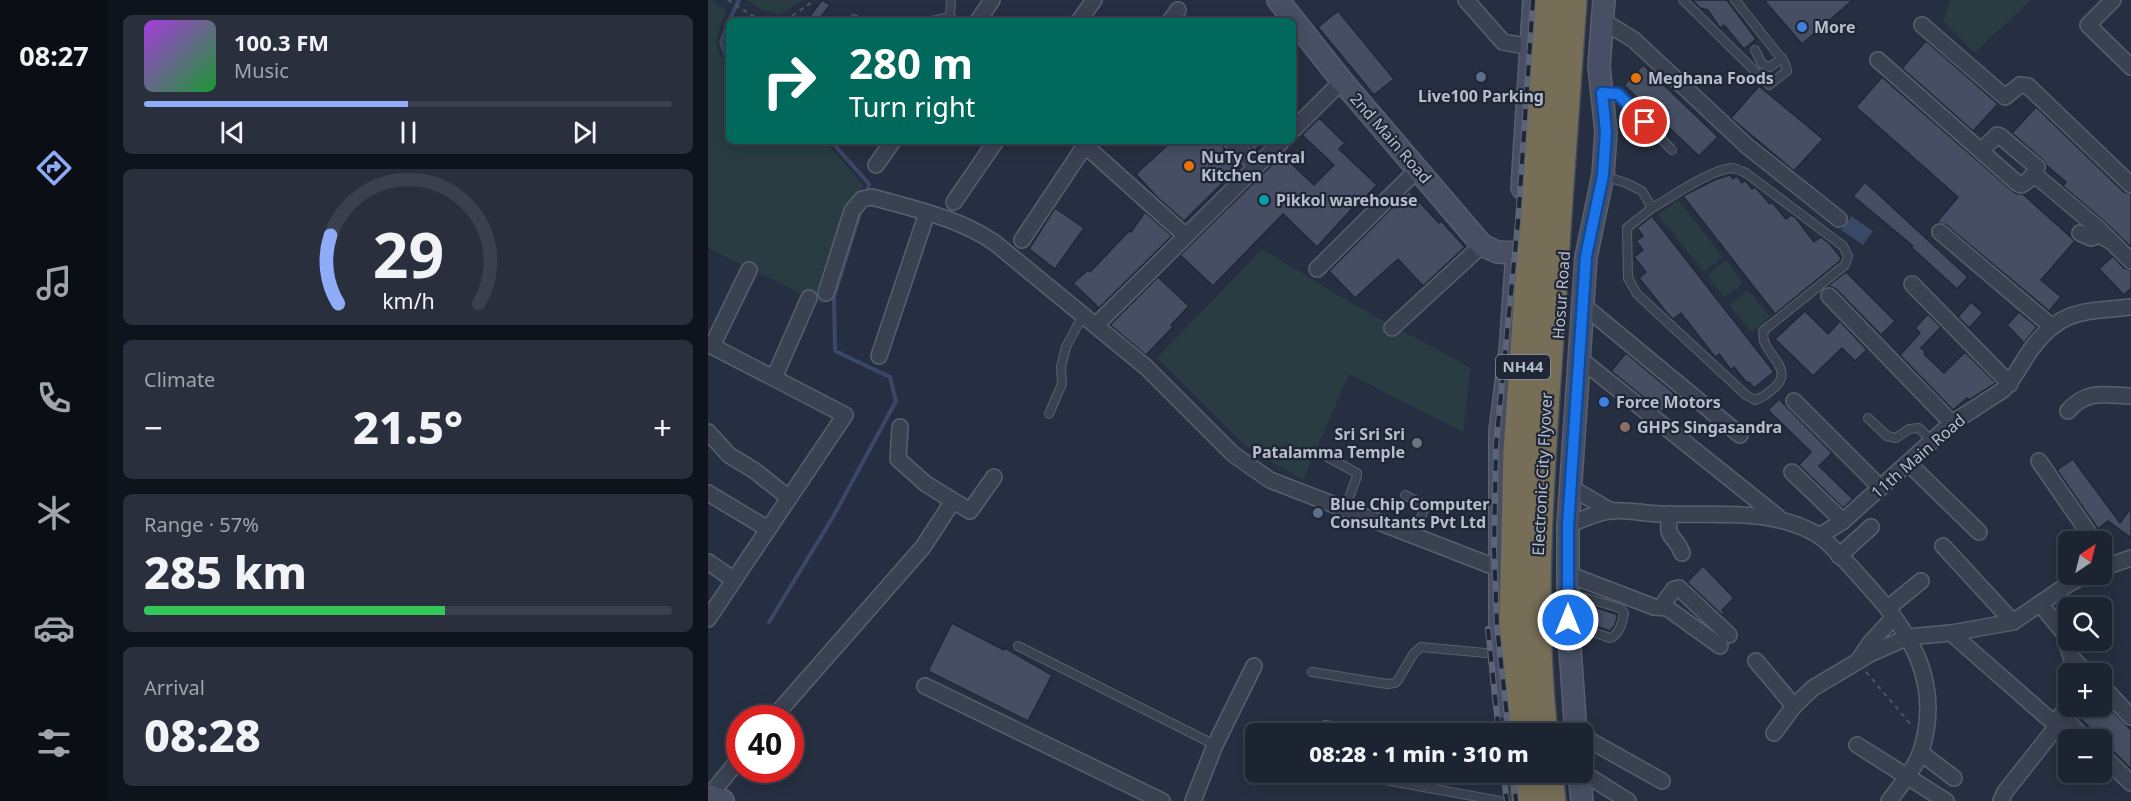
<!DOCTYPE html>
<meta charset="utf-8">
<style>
:root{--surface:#1c2331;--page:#292f3d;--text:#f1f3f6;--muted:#a0a4ab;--line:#3a404d;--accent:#8facf8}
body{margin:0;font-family:"Noto Sans",sans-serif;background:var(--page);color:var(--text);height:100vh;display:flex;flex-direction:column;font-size:22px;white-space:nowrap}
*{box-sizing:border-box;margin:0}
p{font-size:20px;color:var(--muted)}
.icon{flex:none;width:33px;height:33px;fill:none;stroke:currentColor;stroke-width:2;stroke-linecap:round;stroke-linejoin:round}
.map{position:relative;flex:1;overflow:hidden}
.side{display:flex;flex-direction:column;gap:15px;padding:15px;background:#0f131b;width:600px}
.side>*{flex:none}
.top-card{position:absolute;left:18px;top:18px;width:570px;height:126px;border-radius:9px;box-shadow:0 3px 15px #0003,0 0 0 2px var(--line);background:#00695c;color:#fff;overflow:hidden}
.needle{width:39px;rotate:35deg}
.controls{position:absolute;left:1350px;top:531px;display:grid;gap:12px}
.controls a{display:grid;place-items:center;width:54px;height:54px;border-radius:9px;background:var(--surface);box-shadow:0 3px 15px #0003,0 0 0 2px var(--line);font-size:30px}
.speed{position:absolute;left:18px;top:705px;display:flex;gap:12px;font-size:30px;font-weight:700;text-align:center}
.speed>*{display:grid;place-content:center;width:78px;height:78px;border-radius:50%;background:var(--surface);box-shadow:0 3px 15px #0003,0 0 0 2px var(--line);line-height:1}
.speed .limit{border:9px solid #d22;background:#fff;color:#111}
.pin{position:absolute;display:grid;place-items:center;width:51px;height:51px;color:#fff;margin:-26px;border:3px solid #fff;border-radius:50%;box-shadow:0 2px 6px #0007}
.me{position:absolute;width:66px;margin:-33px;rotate:0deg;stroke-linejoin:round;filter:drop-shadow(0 0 4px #0008)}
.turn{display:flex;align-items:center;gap:21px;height:126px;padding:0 24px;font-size:27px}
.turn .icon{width:78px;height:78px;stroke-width:2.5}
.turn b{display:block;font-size:42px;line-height:51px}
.big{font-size:45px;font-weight:800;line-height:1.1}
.side .widget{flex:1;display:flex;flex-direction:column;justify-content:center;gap:9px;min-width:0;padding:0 21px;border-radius:9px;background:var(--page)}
.side .dial{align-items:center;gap:0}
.dial svg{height:156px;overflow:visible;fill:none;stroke:var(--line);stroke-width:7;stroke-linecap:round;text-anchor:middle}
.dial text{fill:var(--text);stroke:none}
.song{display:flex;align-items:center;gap:18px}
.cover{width:72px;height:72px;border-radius:9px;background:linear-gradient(135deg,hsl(280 70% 55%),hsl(130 70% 35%))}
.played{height:6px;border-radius:3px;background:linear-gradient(90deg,var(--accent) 50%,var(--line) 50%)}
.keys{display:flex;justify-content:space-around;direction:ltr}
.heat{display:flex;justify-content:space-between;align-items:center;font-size:33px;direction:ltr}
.charge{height:9px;border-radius:4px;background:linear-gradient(90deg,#34c759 57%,var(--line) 0)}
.trip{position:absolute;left:537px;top:723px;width:348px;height:60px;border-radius:9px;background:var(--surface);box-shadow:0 3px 15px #0003,0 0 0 2px var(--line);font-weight:800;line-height:60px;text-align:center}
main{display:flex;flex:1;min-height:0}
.dock{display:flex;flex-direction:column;width:108px;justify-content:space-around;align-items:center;background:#0b0e14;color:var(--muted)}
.dock .icon{width:42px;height:42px}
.dock .selected{color:var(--accent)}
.dock b{font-size:27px;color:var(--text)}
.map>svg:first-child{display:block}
.green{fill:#283c42}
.water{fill:#3a4868}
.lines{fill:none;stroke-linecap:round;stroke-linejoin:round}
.stream{stroke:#3a4868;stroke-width:4}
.building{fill:#454e63;stroke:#212838;stroke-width:1.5}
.lane-casing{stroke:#585f6e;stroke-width:10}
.street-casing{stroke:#585f6e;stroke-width:18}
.secondary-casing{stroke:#585f6e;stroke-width:24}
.highway-casing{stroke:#454c5b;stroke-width:30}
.path{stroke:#46595f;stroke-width:2;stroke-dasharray:4.5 4.5;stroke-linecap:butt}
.lane{stroke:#3a4151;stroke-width:8}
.street{stroke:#3a4151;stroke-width:15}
.secondary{stroke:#484f64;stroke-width:21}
.highway{stroke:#776e57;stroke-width:27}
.rail-casing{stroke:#5c6578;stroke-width:6}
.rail{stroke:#1f2636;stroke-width:4;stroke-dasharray:11;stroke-linecap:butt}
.route-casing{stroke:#114b97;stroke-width:15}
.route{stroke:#1a73e8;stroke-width:10}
.shop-dot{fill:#3f7fe0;stroke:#1f2636;stroke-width:2}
.service-dot{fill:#5c6f8a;stroke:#1f2636;stroke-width:2}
.food-dot{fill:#e8710a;stroke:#1f2636;stroke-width:2}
.culture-dot{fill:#0f9aa8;stroke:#1f2636;stroke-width:2}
.education-dot{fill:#8d6e63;stroke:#1f2636;stroke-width:2}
.worship-dot{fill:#6b7280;stroke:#1f2636;stroke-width:2}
.labels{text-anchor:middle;stroke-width:4.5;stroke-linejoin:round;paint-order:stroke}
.shield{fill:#1f2636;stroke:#89909e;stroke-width:1.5}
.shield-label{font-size:15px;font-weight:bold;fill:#b7bdcb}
.poi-label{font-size:16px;font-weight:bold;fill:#b7bdcb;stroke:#1f2636;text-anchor:start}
.street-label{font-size:16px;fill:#b7bdcb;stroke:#1f2636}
</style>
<main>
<nav class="dock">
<b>08:27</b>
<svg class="icon selected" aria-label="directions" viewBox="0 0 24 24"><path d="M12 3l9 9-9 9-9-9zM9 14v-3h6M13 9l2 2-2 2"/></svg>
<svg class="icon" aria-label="music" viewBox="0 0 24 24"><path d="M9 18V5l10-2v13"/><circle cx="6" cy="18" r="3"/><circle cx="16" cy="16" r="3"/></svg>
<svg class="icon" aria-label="phone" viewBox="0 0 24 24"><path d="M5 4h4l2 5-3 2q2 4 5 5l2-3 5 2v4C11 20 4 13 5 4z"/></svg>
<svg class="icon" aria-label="climate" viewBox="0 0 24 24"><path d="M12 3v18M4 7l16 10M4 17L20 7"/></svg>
<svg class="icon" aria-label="car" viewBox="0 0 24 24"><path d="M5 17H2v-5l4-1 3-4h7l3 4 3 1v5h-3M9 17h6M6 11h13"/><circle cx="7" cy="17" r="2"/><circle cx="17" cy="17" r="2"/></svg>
<svg class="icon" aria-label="filters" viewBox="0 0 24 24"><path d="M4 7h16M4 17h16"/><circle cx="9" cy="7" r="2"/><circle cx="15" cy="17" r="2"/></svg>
</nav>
<section class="side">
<div class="widget">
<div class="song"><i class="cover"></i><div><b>100.3 FM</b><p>Music</p></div></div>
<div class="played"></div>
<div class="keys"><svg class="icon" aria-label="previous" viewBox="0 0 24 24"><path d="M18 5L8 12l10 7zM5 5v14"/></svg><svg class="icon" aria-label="pause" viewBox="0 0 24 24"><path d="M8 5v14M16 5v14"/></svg><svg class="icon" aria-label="next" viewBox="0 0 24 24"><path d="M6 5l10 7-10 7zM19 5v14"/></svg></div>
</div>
<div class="widget dial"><svg viewBox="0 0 100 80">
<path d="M14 69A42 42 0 1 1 86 69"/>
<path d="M14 69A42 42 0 0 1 10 34" stroke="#8facf8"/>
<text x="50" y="56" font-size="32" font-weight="700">29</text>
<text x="50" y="72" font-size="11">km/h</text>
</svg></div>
<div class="widget"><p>Climate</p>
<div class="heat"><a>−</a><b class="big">21.5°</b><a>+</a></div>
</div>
<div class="widget"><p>Range · 57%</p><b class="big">285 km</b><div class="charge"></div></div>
<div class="widget"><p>Arrival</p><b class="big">08:28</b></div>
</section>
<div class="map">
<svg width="1423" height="801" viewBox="0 0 1423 801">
<rect width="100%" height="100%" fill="#262f41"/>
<g class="green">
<path d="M0,0H4L19,11C11,30 1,49 21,63V141H117L155,185L115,304L0,248Z"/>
<path d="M38,0H95L72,15L56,11Z"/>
<path d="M1243,0H1323L1266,53L1235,20Z"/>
<path d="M970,200L1015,257L996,272L950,215Z"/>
<path d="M554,249L645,304L763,368L755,432L641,374L595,480L537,446L449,358Z"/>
<path d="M1018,260L1035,283L1016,297L999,275Z"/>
<path d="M1040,290L1062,317L1044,332L1021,305Z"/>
</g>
<path class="water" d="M1143,216L1165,231L1155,245L1133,230Z"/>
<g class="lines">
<g class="stream">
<path d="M21,21L13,42L17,54L21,57"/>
<path d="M21,21L31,0"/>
<path d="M123,141L161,184L160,188"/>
<path d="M61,622L125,517L188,401L182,377L127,351L126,297L153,210"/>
</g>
</g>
<g class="building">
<path d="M114,0L122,5L110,21H98Z"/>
<path d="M984,0H1019L1048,39L1036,49L1016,25L1012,28L1000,10L992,8Z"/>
<path d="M1056,0H1145L1094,44Z"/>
<path d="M630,11L686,79L666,95L610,27Z"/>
<path d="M1218,41L1290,104L1265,131L1194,68Z"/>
<path d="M935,65L1010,137L991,156L916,85Z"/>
<path d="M1174,77L1303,190L1309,194H1315L1367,241L1333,280L1353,297L1341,311L1238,225L1229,222L1250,197L1148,107Z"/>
<path d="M1051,86L1115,139L1086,171L1023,118Z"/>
<path d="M1328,107L1416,192L1423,194V247L1397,222L1355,186L1358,182L1338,165L1335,160L1304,133Z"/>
<path d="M611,118L637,143L631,149L669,185L651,204L650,202L609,247L575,214L505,286L472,255L574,155L606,185L626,165L594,135Z"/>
<path d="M464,141H514L516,148L533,165L476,221L449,197L428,174Z"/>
<path d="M537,141H556L546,151Z"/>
<path d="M1022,175L1025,179L1029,176L1034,183L1037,180L1044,189L1047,187L1062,204L1064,202L1078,219L1083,215L1087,217L1106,242L1113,237L1121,243L1133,258L1132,261L1067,314L975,196L1006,180Z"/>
<path d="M1157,182L1260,277L1249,289L1203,247L1205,246L1145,196Z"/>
<path d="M701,191L731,223L733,221L757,247L715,286L690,259L647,298L621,271Z"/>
<path d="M347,208L376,228L347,269L321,249Z"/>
<path d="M437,212L464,236L391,308L365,283L380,270L382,272L422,230L423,232Z"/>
<path d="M944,216L1066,372L1046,388L1041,382L1039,383L1026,367L1023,370L1011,354L1007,357L973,313L965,319L959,313L931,278L938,272L926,257L935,250L928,241L935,236L929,228Z"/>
<path d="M1405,256L1416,268L1423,270V288L1416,295L1391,269Z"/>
<path d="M1138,272L1187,321L1173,335L1128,289L1120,286Z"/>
<path d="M450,277L481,306L463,325L465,327L438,355L402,325Z"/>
<path d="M1263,302L1275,313L1261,328L1250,317Z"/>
<path d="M1097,311L1120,334L1132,321L1159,350L1147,361L1134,348L1105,376L1067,339Z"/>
<path d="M1311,312L1329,327L1316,343L1299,325Z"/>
<path d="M1220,314L1233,327L1213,348L1218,352L1216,354L1236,373L1257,352L1288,383L1261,400L1259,398L1245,410L1192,355L1212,333L1207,328Z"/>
<path d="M918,353L968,395L954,412L903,371Z"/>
<path d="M1071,399L1124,453L1111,466L1145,499L1135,508L1091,465L1103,452L1060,410Z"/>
<path d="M1365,459L1412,523L1423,508V538L1400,521L1390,529L1349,470Z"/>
<path d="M995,566L1026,598L1014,610L1017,613L1014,615L979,582Z"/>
<path d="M887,607L910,615L907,625L902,631L879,623Z"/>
<path d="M244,623L296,650L297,648L344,675L320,721L220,671Z"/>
<path d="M1384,706H1400L1423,730V769L1372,718Z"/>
</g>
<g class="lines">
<g class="lane-casing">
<g id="lane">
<path d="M243,0L242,17L247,21"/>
<path d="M975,0L1061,85L1079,71L1077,63L1027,0"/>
<path d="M145,21L146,19"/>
<path d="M224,21L242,17"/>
<path d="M1047,50L1054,64L1062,67L1074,58"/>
<path d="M895,93L910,94L964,150"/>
<path d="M896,176L918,183L934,191L944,208L919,228L920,278L929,294L1038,395L1047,400C1056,397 1061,393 1067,387C1085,371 1061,356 1056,341C1055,338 1056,334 1055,331L1137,265L1140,256L1135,246L1038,173C1034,171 1029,169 1025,168C1005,168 962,198 944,208"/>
<path d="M341,414L354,384L353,367L358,347L375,315"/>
<path d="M1160,418L1179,436L1188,438L1201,429L1211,428L1224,441"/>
<path d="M621,458L649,473V476L637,509"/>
<path d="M697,495L718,506L705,535"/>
<path d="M861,593L912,608L916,613C915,622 911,635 902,638L862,624"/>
<path d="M310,646L507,745"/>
<path d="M604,672L679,684L687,683L690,680L706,653L713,647L789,654"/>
<path d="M617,725L680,734"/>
<path d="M633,772L792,801"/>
</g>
</g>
<g class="street-casing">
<g id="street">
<path d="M758,0L795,42L823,47"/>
<path d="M1405,0L1380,25L1423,67"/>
<path d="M270,21L284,0"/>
<path d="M371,21L386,0"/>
<path d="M462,21L470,10"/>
<path d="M895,21L926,40L1039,146L1131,219"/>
<path d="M1214,25L1297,97L1312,85L1320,86L1423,185"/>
<path d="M1170,60L1309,183L1313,185C1320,182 1327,174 1329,167L1292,136L1289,135L1273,151"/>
<path d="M585,130L634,81"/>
<path d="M372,141L478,236"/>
<path d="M523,141L548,166"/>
<path d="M168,165L185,141"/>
<path d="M1326,174L1391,229L1423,261"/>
<path d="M246,202L288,141"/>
<path d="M1232,232L1343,326"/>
<path d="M1372,233L1383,238L1392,235L1402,241"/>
<path d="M314,240L380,141"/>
<path d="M609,269L710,169"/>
<path d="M1204,284L1302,384"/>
<path d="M118,293L144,211L154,199L164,197C206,209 251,218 287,243L438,367L525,454L562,480L792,569"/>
<path d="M1121,296L1244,423"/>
<path d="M875,305L1032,435"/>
<path d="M388,325L574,141"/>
<path d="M684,328L774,245"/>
<path d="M0,344L137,415L26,580"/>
<path d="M4,346L41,270"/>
<path d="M171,356L219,213"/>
<path d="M871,358L1070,517"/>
<path d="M66,378L101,298"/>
<path d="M1086,401L1173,488"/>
<path d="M1360,411C1379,389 1397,395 1423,396"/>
<path d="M192,427L190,459L218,484L262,511L286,477"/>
<path d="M0,432L21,455L47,471L81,498"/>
<path d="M1331,461L1387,542"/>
<path d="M1200,463L1271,532"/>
<path d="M1084,472L1135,521"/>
<path d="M862,487L903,511"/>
<path d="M0,493L60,529"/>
<path d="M962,514C957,542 967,533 974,553"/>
<path d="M860,525C873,520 889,512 903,511C919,509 937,514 953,514C1005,516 1063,507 1110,535C1124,544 1149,574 1161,587C1205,635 1234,685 1213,751C1207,769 1192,786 1181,801"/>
<path d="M1111,536L1134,522L1244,423L1295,390C1307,378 1314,362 1324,348C1354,308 1377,312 1423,307"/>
<path d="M1235,546L1305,622"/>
<path d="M1131,556L1163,527"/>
<path d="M0,562L26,580L0,619"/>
<path d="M1394,568L1423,558"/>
<path d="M860,574L946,607L959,608L1012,646"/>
<path d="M1332,604L1356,633L1363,657L1380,674"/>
<path d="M953,607L966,589L971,588L1021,635"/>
<path d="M1180,608L1213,581"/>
<path d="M1243,633L1349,726L1353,715L1362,706"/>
<path d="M1152,658L1162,643L1186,617"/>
<path d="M1048,661L1086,706"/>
<path d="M217,686L454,801"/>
<path d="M1394,686L1423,717"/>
<path d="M1353,715L1378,740"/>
<path d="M65,718L215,547L245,501"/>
<path d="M1066,733L1086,706L1105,688L1162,654L1200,637L1243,633L1305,622L1362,583L1381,574"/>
<path d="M874,736L954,781"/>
<path d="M1149,745L1238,801"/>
<path d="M1213,753L1246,778"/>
<path d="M1394,755L1423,783"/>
<path d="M874,772L920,801"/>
<path d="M2,795L32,758"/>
<path d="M485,801L507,745L546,666"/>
<path d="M1293,801L1297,792L1349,726"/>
</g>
</g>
<g class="secondary-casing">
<g id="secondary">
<path d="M570,0L634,81L774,245L789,252L809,253"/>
<path d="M814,188L826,0"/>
<path d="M797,706L792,657V431L802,352L809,252"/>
<path d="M868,734L860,620V525L878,257L895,175L898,132L891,66L896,0"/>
<path d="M871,772L874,801"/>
<path d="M0,795L15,801"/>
</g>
</g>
<g class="highway-casing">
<g id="highway">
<path d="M811,734L805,621L809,453L840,0"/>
<path d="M836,734C823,616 831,497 839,380C847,253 856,127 865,0"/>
<path d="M815,772L818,801"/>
<path d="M841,772L844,801"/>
</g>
</g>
<g class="path">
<path d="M20,0L53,21"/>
<path d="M77,21L107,0"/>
<path d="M1158,672L1205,727"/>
</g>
<use href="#lane" class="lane"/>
<use href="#street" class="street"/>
<use href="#secondary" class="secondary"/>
<use href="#highway" class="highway"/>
<g class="rail-casing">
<g id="rail">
<path d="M780,629L791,734"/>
<path d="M801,734L789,627L786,549L788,445L810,222L825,0"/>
<path d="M795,772L799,801"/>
<path d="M805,772L808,801"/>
</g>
</g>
<use href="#rail" class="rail"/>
</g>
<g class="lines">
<g class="route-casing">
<path id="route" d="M860,620V525L878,256L895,175L898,132L894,93L910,94L937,122"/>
</g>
<use href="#route" class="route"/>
</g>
<g class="shop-dot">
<circle cx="1094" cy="27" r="6"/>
<circle cx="896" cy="402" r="6"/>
</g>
<g class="service-dot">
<circle cx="773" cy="77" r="6"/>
<circle cx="610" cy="513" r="6"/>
</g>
<g class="food-dot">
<circle cx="928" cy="78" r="6"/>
<circle cx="481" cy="166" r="6"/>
</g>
<circle class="culture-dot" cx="556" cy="200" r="6"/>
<circle class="education-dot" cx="917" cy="427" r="6"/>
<circle class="worship-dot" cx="709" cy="443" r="6"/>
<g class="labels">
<rect class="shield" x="788" y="355" width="54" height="24" rx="4.5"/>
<g class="shield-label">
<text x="815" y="372">NH44</text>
</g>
<g class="poi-label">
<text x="1106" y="33">More</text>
<text x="940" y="84">Meghana Foods</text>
<text x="773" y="102" text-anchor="middle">Live100 Parking</text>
<text x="493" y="163">NuTy Central<tspan x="493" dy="18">Kitchen</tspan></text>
<text x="568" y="206">Pikkol warehouse</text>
<text x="908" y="408">Force Motors</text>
<text x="929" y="433">GHPS Singasandra</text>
<text x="697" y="440" text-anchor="end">Sri Sri Sri<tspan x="697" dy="18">Patalamma Temple</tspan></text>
<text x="622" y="510">Blue Chip Computer<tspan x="622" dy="18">Consultants Pvt Ltd</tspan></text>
</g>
<g class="street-label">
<text transform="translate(683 138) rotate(49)" y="6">2nd Main Road</text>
<text transform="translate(853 295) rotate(-86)" y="6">Hosur Road</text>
<text transform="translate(1210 456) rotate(-41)" y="6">11th Main Road</text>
<text transform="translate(834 474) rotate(-87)" y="6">Electronic City Flyover</text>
</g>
</g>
</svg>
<div class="controls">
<a><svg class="needle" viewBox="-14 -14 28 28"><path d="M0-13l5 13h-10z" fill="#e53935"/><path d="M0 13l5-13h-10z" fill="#a0a4ab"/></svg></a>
<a><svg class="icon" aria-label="search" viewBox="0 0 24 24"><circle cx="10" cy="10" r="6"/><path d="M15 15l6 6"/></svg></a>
<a>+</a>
<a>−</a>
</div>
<div class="speed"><div class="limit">40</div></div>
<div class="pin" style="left:937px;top:122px;background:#d93025"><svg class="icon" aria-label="arrive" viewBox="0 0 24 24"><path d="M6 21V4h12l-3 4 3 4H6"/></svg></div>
<svg class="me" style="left:860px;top:620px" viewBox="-20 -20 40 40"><circle r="17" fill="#1a73e8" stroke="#fff" stroke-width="3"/><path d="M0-11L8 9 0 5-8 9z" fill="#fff"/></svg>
<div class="trip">08:28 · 1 min · 310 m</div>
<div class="top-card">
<div class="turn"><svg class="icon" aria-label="right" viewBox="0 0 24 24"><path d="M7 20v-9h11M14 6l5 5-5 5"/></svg><div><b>280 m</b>Turn right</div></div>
</div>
</div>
</main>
